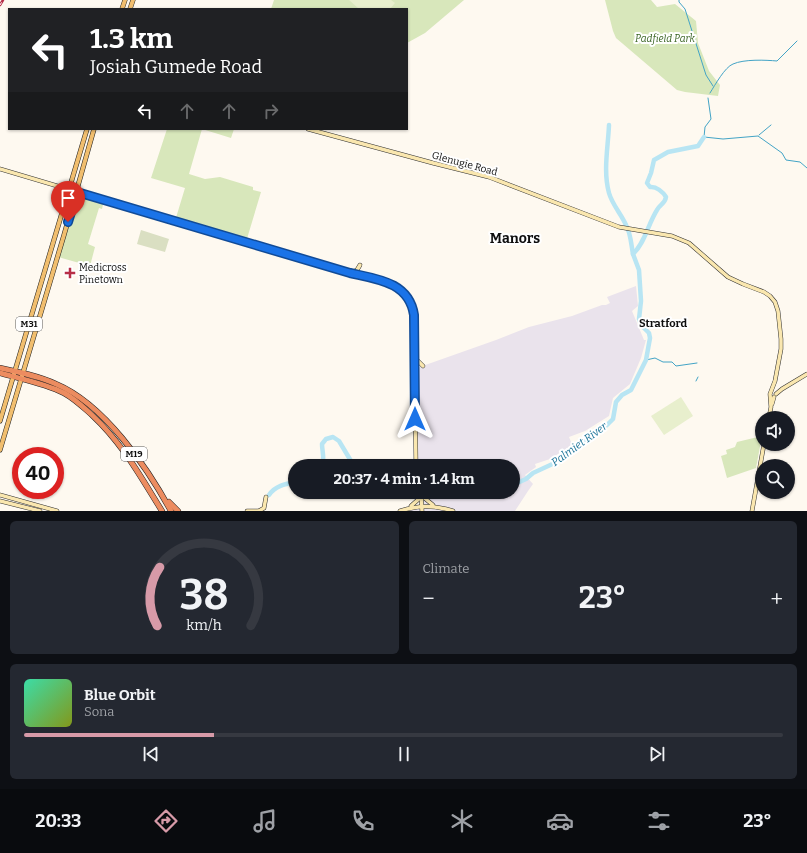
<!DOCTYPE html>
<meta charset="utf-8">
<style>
:root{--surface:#171b24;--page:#242831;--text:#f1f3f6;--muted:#9ea1a6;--line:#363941;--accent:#d79aa8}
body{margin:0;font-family:Bitter,serif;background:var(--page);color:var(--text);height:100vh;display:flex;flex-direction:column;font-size:15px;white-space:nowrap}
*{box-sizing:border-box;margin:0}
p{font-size:13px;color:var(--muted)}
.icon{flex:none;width:22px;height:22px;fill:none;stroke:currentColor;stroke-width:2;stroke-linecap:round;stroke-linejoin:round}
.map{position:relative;height:511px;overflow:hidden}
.side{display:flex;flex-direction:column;gap:10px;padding:10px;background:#0d0f14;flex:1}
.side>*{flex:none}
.top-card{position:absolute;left:8px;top:8px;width:400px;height:122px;border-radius:0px;box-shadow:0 1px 3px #0004;background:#202124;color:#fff;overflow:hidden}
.fabs{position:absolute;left:755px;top:411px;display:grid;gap:8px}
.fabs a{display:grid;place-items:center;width:40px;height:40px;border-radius:50%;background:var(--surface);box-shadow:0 1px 3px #0004;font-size:20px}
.speed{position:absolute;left:12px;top:447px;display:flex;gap:8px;font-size:20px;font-weight:700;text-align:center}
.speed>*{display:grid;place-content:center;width:52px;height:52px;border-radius:50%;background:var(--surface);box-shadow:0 1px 3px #0004;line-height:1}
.speed .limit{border:6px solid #d22;background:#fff;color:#111}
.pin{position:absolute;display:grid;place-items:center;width:34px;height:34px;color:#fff;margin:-41px -17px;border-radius:50% 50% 50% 0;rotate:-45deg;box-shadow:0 0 4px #0007}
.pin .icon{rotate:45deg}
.me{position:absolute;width:44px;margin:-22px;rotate:0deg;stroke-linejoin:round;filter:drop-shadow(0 0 3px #0008)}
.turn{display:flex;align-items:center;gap:14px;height:84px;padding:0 16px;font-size:18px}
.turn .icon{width:52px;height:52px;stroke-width:2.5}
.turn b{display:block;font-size:28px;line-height:34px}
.lanes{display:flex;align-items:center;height:38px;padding:0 16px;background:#0003;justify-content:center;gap:20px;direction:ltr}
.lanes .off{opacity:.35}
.big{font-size:30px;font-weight:700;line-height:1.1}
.side .card{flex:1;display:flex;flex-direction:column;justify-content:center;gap:6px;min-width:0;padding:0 14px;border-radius:6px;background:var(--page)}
.side .dial{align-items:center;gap:0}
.dial svg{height:104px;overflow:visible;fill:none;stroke:var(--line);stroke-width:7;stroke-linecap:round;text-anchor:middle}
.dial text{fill:var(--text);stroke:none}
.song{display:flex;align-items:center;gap:12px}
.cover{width:48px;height:48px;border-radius:6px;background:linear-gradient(135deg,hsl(160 70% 55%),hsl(70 70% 35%))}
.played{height:4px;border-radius:2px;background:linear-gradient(90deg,var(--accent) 25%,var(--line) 25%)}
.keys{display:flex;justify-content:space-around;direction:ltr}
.heat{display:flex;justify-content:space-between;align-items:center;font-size:22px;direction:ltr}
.side .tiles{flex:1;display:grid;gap:10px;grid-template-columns:1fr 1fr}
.card:last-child{grid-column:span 2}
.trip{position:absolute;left:288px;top:459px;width:232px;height:40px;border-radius:20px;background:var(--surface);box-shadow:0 1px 3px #0004;font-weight:700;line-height:40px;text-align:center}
.tabs{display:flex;height:64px;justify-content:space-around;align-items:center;background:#090b0e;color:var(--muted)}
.tabs .icon{width:28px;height:28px}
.tabs .on{color:var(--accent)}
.tabs b{font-size:18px;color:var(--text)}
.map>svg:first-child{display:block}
.industrial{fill:#eae3ec}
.green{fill:#d8e7bb}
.cemetery{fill:#dadfc2}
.pitch{fill:#e8efcd}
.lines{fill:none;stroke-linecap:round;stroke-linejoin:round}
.stream{stroke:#43a4c6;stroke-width:1}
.river{stroke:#b8e5f3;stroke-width:4.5}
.secondary-casing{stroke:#303030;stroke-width:4.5}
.primary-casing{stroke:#1f1f1f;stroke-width:5}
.highway-casing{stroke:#1f1f1f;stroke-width:6}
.secondary{stroke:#fae7af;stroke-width:3.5}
.primary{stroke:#f1be6e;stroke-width:4}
.highway{stroke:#ec8c60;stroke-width:5}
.rail-casing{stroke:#b72e48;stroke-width:2.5}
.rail{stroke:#fff;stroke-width:1;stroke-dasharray:3;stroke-linecap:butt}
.route-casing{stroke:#114b97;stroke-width:10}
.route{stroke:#1a73e8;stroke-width:7}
.poi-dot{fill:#b72e48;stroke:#fff;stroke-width:1.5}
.labels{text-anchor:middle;stroke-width:4;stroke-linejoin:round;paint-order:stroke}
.shield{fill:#fff;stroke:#565656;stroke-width:1}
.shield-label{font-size:9px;font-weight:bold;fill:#0e0e0e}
.park-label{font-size:10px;font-style:italic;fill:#386322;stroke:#fff}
.street-label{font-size:10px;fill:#0e0e0e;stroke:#fff}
.poi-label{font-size:10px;fill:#0e0e0e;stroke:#fff;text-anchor:start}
.neighbourhood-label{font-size:11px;font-weight:bold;fill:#0e0e0e;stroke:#fff}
.water-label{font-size:11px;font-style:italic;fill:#1e7599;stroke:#fff}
.district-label{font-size:14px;font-weight:bold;fill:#0e0e0e;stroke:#fff}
</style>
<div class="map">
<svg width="807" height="511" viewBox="0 0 807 511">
<rect width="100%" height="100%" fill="#fef9f0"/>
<path class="industrial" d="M636,286L638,306L632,311L644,340H646L641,358L630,384L613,398L609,416L585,431L569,437L572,444L566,449L550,459L535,464L536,467L525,475L533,484L528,491L515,511H400L422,506L421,492H513V466H416L414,369L496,340L529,327L572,316L602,305H606L610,303L607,297Z"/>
<g class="green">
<path d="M274,0H464L425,33L407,43V9H271Z"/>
<path d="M605,0H651L657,7L675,4L696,21L698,43L709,71L720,85L718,96L685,92L677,90L616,38L613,31Z"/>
<path d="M167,129H234L231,138L202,129L189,174L205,179L220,177L253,187V190L261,192L246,242L175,221L185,188L151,178Z"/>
<path d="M77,192L104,200L102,209L99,208L88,244L95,247L90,266L58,257Z"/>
<path d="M762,436L756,468L727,478L721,456L727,454L726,450L735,447L737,442Z"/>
</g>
<path class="cemetery" d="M141,230L169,239L165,252L137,244Z"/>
<g class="pitch">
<path d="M349,0H391L395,3L390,9H359Z"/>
<path d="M681,397L693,416L664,435L651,416Z"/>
</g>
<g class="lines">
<g class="stream">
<path d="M679,0V2L685,9L706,75L713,86"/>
<path d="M710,93C715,85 725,67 733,64C744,59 766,60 777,61L797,41"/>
<path d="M708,98L711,119L705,127L704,137L723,139L758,136L782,153L786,160L800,162L807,168"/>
<path d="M759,135L771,125"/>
<path d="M646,360L655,358L663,362H672L676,366L697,363"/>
<path d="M696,381L698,377"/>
</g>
<g class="river">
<path d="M609,125C608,148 603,171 609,193C612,204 621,214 626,225C631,234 631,244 633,254"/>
<path d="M322,466C325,459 322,451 322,444L326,439L333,437L339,441L354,466"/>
<path d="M513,485L526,479L533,473L559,461L607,425L613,419L616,402L622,395L631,390L646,360L650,338L649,333L641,325L639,319L641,301L639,270L633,254C645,243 648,224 657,210C660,204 665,204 666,197C663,192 656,186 650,187L647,183L651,173L654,160L668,152L698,146L704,137"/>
<path d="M390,492L400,494L405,492"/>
<path d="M269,495C275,486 285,484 295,482"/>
</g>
<g class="secondary-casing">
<g id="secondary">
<path d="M308,129L433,163L489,177L619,227L672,236L689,243L728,277L743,284L764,292L770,296L775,302L778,311L781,339V349L775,381L770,394L771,407L769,418"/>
<path d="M0,169L350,273C377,279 409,282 414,315L416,466"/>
<path d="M351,273L357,270L360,265"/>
<path d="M415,358L423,366"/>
<path d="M776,394L782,389L807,374"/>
<path d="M772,404L774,397"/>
<path d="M421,492L422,511"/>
<path d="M0,495L57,511"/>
<path d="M422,496L433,505"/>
<path d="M0,501L40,511"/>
<path d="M411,506L421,497"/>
<path d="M247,511H258"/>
<path d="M259,511L264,508L266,497"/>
<path d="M400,511C419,505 434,505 453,511"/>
<path d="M752,511L764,444"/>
</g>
</g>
<g class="primary-casing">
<g id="primary">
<path d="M122,9L125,0"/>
<path d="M130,9L133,0"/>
<path d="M0,421L87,129"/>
<path d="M0,450L64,235L94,129"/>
</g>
</g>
<g class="highway-casing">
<g id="highway">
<path d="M0,368C19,372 38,376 56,384C104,404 147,467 171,511"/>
<path d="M0,373C21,379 44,383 64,393C75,399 83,407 92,415C123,444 140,476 162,511"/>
<path d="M169,502L178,511"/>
</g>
</g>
<use href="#secondary" class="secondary"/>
<use href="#primary" class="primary"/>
<use href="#highway" class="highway"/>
<g class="rail-casing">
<path id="rail" d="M0,5L3,0"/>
</g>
<use href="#rail" class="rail"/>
</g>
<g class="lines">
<g class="route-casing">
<path id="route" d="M68,222L77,192L350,273C377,279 409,282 414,315L415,419"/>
</g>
<use href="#route" class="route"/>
</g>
<path class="poi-dot" d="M68 267h4v4h4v4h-4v4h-4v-4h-4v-4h4z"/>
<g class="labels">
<g class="shield">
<rect x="16" y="317" width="26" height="14" rx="3"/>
<rect x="121" y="447" width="26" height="14" rx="3"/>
</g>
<g class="shield-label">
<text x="29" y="327">M31</text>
<text x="134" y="457">M19</text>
</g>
<g class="park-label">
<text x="665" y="42">Padfield Park</text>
</g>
<g class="street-label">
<text transform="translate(465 163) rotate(15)" y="4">Glenugie Road</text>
</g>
<g class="poi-label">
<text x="79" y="271">Medicross<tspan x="79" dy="12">Pinetown</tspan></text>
</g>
<g class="neighbourhood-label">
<text x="663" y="327">Stratford</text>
</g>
<g class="water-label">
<text transform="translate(579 444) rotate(-36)" y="4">Palmiet River</text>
</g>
<g class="district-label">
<text x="515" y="243">Manors</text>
</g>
</g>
</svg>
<div class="fabs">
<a><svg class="icon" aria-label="sound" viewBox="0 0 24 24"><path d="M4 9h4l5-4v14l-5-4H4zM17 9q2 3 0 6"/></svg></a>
<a><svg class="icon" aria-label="search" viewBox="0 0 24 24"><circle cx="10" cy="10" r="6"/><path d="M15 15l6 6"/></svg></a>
</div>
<div class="speed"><div class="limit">40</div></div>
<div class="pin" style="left:68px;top:222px;background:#d93025"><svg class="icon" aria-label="arrive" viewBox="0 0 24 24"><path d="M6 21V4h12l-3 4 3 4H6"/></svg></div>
<svg class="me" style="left:415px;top:419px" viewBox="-20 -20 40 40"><path d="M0-17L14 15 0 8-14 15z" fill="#1a73e8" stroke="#fff" stroke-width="4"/></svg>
<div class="trip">20:37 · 4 min · 1.4 km</div>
<div class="top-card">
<div class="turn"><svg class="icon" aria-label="left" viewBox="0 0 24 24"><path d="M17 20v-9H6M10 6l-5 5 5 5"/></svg><div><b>1.3 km</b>Josiah Gumede Road</div></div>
<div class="lanes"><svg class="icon" aria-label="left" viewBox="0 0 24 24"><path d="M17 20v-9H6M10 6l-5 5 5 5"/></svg><svg class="icon off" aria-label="ahead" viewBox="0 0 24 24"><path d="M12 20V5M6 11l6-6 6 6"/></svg><svg class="icon off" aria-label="ahead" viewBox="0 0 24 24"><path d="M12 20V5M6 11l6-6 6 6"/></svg><svg class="icon off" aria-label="right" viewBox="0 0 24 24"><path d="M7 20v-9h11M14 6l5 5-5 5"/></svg></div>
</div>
</div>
<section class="side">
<div class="tiles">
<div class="card dial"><svg viewBox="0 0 100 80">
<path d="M14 69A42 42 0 1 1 86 69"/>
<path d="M14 69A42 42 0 0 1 16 24" stroke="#d79aa8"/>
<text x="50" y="56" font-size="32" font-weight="700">38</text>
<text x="50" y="72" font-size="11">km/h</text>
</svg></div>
<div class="card"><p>Climate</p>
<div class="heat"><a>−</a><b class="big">23°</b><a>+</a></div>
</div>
<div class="card">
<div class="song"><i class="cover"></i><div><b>Blue Orbit</b><p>Sona</p></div></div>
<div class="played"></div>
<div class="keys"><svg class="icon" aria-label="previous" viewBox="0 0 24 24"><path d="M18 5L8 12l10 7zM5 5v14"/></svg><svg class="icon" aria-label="pause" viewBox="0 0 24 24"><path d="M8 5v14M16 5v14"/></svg><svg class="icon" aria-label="next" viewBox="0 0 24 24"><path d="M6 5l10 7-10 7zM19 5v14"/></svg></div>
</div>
</div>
</section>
<nav class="tabs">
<b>20:33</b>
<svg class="icon on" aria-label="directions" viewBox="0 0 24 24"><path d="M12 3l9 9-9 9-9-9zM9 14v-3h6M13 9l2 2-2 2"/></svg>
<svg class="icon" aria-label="music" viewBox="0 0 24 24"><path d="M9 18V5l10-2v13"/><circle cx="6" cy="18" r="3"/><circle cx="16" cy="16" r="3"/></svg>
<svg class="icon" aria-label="phone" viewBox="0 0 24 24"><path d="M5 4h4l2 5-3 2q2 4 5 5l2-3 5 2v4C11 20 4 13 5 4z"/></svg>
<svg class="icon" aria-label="climate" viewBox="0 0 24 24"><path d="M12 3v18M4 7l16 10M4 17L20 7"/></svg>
<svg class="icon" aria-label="car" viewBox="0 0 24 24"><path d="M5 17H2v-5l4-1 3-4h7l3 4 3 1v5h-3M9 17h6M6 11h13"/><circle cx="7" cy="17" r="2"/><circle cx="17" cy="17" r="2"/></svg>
<svg class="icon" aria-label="filters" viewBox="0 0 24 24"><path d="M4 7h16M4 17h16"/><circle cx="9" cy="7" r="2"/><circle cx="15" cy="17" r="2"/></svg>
<b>23°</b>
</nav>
